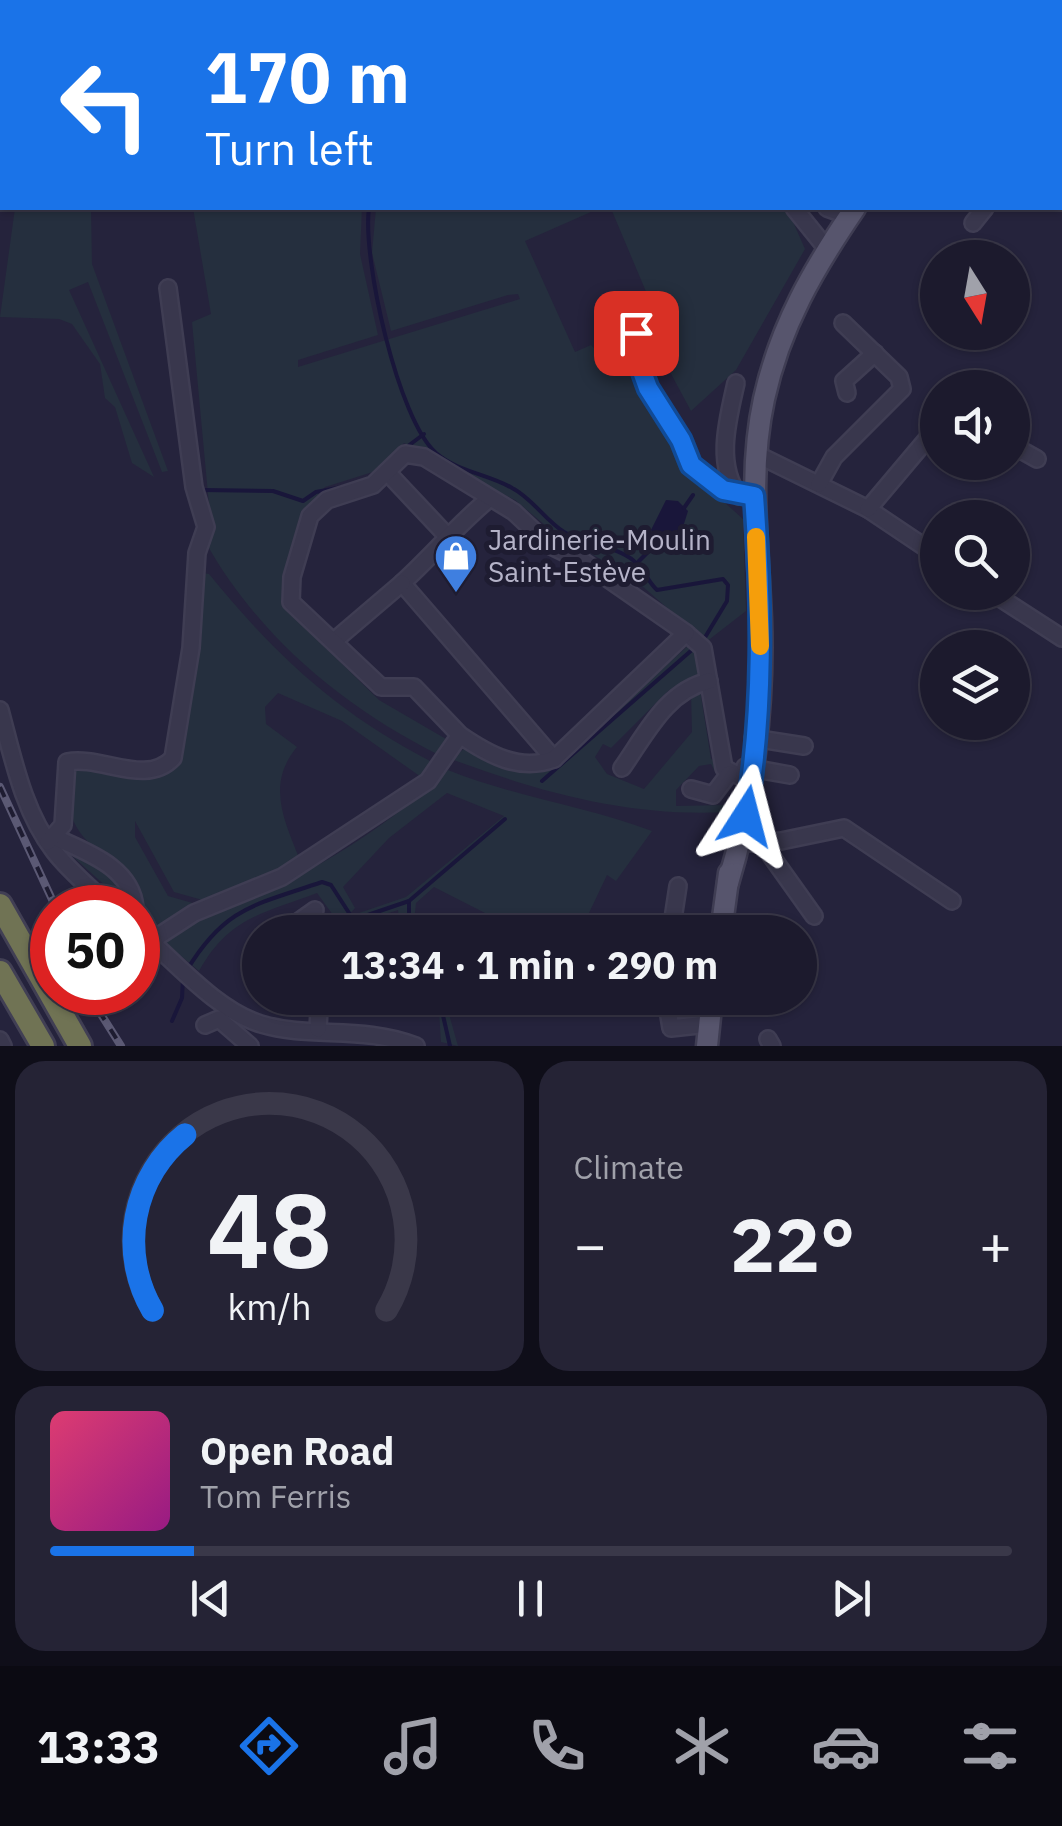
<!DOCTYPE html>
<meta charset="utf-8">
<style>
:root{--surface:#1c1a2d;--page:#252335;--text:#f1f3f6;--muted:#a0a1aa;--line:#3a3849;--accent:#1a73e8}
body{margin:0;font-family:"IBM Plex Sans",sans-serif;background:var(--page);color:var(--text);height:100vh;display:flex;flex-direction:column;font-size:38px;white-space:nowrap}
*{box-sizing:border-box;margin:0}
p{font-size:32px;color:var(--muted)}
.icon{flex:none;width:55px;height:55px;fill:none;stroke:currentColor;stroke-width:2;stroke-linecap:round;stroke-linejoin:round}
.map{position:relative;height:1046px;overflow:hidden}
.panel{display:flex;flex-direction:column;gap:15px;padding:15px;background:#0f0e19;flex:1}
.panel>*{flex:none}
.top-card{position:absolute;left:0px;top:0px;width:1062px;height:210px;box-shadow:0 2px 8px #0004,0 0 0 2px var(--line);background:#1a73e8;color:#fff;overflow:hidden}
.needle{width:65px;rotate:169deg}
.buttons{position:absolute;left:920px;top:240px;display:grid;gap:20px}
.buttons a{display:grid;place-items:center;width:110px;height:110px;border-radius:50%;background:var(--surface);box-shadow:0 2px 8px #0004,0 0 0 2px var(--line);font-size:50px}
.speed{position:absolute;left:30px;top:885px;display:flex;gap:20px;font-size:50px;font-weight:700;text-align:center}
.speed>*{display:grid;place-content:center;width:130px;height:130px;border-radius:50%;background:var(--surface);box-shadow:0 2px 8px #0004,0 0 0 2px var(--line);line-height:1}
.speed .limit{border:15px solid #d22;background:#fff;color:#111}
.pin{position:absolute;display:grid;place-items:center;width:85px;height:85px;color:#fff;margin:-42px;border-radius:20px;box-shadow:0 5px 15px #0006}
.me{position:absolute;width:110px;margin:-55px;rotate:9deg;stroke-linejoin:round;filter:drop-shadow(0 0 8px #0008)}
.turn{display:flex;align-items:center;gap:35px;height:210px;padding:0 40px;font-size:45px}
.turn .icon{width:130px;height:130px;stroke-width:2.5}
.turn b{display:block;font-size:70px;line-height:85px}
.big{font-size:75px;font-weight:700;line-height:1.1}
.panel .tile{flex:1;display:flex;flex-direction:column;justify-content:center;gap:15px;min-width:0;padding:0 35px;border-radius:30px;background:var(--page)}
.panel .dial{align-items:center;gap:0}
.dial svg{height:260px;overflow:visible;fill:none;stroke:var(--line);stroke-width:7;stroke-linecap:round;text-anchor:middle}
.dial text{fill:var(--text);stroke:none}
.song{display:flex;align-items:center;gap:30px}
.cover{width:120px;height:120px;border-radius:15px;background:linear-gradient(135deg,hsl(340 70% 55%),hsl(310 70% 35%))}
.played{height:10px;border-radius:5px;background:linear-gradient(90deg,var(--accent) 15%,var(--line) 15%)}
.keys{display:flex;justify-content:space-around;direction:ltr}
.heat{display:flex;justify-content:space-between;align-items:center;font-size:55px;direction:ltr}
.panel .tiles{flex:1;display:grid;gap:15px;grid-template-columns:1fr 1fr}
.tile:last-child{grid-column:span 2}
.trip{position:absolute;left:242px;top:915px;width:575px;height:100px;border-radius:50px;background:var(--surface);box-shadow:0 2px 8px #0004,0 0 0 2px var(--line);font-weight:700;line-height:100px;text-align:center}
.tabs{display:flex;height:160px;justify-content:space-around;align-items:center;background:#0b0a12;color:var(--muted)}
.tabs .icon{width:70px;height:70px}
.tabs .active{color:var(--accent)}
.tabs b{font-size:45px;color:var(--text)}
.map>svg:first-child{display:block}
.green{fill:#252f3e}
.water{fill:#19163a}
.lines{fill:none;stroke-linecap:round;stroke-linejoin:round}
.stream{stroke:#19163a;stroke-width:4}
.minor-casing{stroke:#3f3d53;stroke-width:20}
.major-casing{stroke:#3f3d53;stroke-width:25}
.highway-casing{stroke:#413f54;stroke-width:28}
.minor{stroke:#39374d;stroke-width:15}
.major{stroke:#57556d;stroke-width:20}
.highway{stroke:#707354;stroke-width:22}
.rail-casing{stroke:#5b5974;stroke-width:8}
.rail{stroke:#1e1c31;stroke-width:4;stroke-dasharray:11;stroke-linecap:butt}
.route-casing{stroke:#114b97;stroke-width:25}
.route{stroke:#1a73e8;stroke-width:18}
.slow{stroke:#f59e0b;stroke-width:18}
.labels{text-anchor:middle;stroke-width:10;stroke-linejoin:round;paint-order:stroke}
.poi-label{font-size:28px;fill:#b5b3c8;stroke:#1e1c31;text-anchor:start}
</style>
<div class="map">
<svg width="1062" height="1046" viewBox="0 0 1062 1046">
<rect width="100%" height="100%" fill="#25233c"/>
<g class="green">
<path d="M0,0H300L301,2H2V13Z"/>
<path d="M15,208H91L92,264L168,471L162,472L88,282L69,290L154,477L132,463L115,407L105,398L100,364L72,324L59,319L0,317Z"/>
<path d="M193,208H362L360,254L378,335L298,360V367L520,299L518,294L508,295L391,331L372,253L376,208H600L525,241L575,352L591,345L596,350L616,341L684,466L743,519L746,611L706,642L633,578L552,531L515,500L404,443L376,471L325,487L304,511L284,574L286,609L379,700L446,739L439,755C343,707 259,637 206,543L211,526L192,322L211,314Z"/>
<path d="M621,208H787L805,249L736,370L691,411L655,344L666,339L612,211Z"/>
<path d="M203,573L209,574C276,656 337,713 432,762L421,777L342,721L278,693L265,707L266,724L297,747C266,784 284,820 300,860L206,901L174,892L135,821V837L168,896L196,904L153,933L138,919C140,850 85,865 70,811C66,797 72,777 74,763L167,771Z"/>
<path d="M689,645L700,656L701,673L668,691L611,748L603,744L595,757L607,774L644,789L692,732L691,694L700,690L711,759L716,761L720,781L711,764L699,766L676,790V806L727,805L728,812C630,817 542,793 451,759L464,749L528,769L552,767Z"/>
<path d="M448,770C515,797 585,806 652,831L616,881L607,875L580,932H522L434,887L416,903L413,932H401L398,910L361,922L359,913L406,897L504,816L447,793L389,838L343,887L355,908L334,932H318L333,915L317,893C262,914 229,917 199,971L162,940C201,917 242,903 282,884C340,856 402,814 448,770Z"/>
<path d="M60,845L77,851L123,884L128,906Z"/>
<path d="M432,998L445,1000L458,1046L441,1042L439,1011Z"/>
</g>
<path class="water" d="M666,500L678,501L688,511L679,540L658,543L651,530Z"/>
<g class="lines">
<g class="stream">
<path d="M307,0L308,2"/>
<path d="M369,208C362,258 398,420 436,453C458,472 488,474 512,488C532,498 545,520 564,532C585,546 615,545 634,561C644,569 648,582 657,590L723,579L728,585L727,601L704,639"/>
<path d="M404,449L424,434"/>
<path d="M203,490L273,491L303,501L316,492L348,486"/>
<path d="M684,508L693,495"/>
<path d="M639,561L660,540"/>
<path d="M542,781L693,649"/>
<path d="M409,932V901L505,819"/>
<path d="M187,970C225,907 255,905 322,882L331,885L351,916L359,918L409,901"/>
<path d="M439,998L450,1046"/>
<path d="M172,1021L182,998L183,978"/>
</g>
<g class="minor-casing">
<g id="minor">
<path d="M703,0L704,2"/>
<path d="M747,2L751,0"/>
<path d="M1060,66L1062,65"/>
<path d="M1060,106L1062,104"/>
<path d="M794,208L827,249"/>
<path d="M827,208L849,216"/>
<path d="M973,223L985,208"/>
<circle cx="639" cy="341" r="8"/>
<path d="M637,349L648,388L681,440L691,465L723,490L754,496"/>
<path d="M736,383C728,419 715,464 739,496"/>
<path d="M847,393L844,381L875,353"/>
<path d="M1012,445L1037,459"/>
<path d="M756,454L868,509L938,556"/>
<path d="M387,472L449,538"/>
<path d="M819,484L834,457L902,389L899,377L843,323"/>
<path d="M490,498C457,525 433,555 402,583L554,759"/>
<path d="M868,509L938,426"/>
<path d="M991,592L1062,638"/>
<path d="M686,633L703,648L724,768L743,778"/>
<path d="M334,641L402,583"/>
<path d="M0,710C13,758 23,811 54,851C70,872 92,889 111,908"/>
<path d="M753,738L804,746"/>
<path d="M745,767L790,775"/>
<path d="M622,768C646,734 666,691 709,681"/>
<path d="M691,789L713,795L729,774"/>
<path d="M54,837C86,852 132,867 135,908"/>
<path d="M48,842L63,825L67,762C101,755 146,787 173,758L191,648L197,553L206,527L194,487L168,288"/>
<path d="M762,843L814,916"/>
<path d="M731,844L781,841L844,828L952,901"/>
<path d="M138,930C174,960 215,1010 261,1024C311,1039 362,1025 416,1046"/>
<path d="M284,932L315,910"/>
<path d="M671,932L678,886"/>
<path d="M151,941L194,913L282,877L428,781L460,735L414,687H381L291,602L292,577L310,516L327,500L373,485L405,454L424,457L514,512L549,545L584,562L686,633L554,759C520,772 489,755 460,735"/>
<path d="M312,998L319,1009L318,1029"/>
<path d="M666,998L671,1028L708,1024"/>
<path d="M205,1025L219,1019L250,1046"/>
<path d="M768,1039L772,1046"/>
<path d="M0,1040L3,1046"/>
</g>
</g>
<g class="major-casing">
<g id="major">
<path d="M1002,2L1004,0"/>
<path d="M728,883C753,801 764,705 761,619C758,545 748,472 764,399C780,326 814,268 855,208"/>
<path d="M721,932L729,873"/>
<path d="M707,1046L712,998"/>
</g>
</g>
<g class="highway-casing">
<g id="highway">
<path d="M0,905L80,1046"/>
<path d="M0,972L43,1046"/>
</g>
</g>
<use href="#minor" class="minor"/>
<use href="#major" class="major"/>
<use href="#highway" class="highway"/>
<g class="rail-casing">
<g id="rail">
<path d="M0,787L56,908"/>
<path d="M87,992L121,1046"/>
</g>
</g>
<use href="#rail" class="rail"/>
</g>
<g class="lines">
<g class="route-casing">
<path id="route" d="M636,333L631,341L648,388L681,440L691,465L723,490L754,496C762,602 764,710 746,816"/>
</g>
<use href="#route" class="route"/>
<path class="slow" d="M756,537L760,646"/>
</g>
<defs>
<g id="shop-pin" transform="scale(2.25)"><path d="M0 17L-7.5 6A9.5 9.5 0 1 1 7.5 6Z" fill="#3f7fe0" stroke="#1e1c31"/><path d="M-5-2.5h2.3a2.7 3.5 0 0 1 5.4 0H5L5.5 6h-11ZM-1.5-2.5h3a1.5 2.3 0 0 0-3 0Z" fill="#fff"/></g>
</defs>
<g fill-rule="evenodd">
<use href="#shop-pin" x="456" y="556"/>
</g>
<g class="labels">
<g class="poi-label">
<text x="488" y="550">Jardinerie-Moulin<tspan x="488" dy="32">Saint-Estève</tspan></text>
</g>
</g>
</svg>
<div class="buttons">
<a><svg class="needle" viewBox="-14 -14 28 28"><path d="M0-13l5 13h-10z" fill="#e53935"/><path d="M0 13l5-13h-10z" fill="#a0a1aa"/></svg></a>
<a><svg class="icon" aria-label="sound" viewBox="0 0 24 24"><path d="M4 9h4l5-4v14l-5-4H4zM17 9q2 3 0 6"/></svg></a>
<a><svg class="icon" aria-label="search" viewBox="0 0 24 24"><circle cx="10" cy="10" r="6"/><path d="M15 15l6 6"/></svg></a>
<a><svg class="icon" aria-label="layers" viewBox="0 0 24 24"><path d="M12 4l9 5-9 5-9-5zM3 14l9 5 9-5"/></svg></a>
</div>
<div class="speed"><div class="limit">50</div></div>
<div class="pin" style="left:636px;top:333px;background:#d93025"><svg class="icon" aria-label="arrive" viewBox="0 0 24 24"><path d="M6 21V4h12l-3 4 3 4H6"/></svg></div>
<svg class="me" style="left:746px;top:816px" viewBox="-20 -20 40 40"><path d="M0-17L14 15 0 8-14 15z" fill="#1a73e8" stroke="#fff" stroke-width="4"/></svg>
<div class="trip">13:34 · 1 min · 290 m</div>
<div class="top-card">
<div class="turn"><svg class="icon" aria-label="left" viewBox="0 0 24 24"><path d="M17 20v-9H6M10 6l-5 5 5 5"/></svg><div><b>170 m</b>Turn left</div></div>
</div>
</div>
<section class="panel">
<div class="tiles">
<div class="tile dial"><svg viewBox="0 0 100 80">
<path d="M14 69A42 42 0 1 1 86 69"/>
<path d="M14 69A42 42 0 0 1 24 15" stroke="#1a73e8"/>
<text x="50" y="56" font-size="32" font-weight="700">48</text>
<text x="50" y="72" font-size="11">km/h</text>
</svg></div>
<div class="tile"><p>Climate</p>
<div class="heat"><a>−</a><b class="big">22°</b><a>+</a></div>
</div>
<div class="tile">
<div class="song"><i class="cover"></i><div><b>Open Road</b><p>Tom Ferris</p></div></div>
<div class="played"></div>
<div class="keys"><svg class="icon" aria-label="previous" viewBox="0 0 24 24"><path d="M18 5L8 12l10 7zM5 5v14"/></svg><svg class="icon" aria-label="pause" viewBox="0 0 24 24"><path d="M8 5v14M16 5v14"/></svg><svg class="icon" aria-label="next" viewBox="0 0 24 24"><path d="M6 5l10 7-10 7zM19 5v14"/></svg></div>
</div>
</div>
</section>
<nav class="tabs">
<b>13:33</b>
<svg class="icon active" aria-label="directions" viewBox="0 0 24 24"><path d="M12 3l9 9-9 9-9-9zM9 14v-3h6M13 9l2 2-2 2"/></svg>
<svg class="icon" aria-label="music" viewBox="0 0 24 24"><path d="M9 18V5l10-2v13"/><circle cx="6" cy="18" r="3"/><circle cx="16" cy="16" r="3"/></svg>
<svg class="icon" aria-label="phone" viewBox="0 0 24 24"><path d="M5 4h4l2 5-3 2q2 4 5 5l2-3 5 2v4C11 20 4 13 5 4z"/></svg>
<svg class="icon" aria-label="climate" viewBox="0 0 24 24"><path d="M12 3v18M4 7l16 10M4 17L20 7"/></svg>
<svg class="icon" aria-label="car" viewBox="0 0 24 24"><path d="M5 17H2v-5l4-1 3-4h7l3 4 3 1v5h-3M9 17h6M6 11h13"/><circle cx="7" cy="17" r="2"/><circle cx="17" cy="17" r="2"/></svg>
<svg class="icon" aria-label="filters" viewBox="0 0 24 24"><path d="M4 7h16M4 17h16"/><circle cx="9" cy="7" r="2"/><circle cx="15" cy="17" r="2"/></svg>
</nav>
